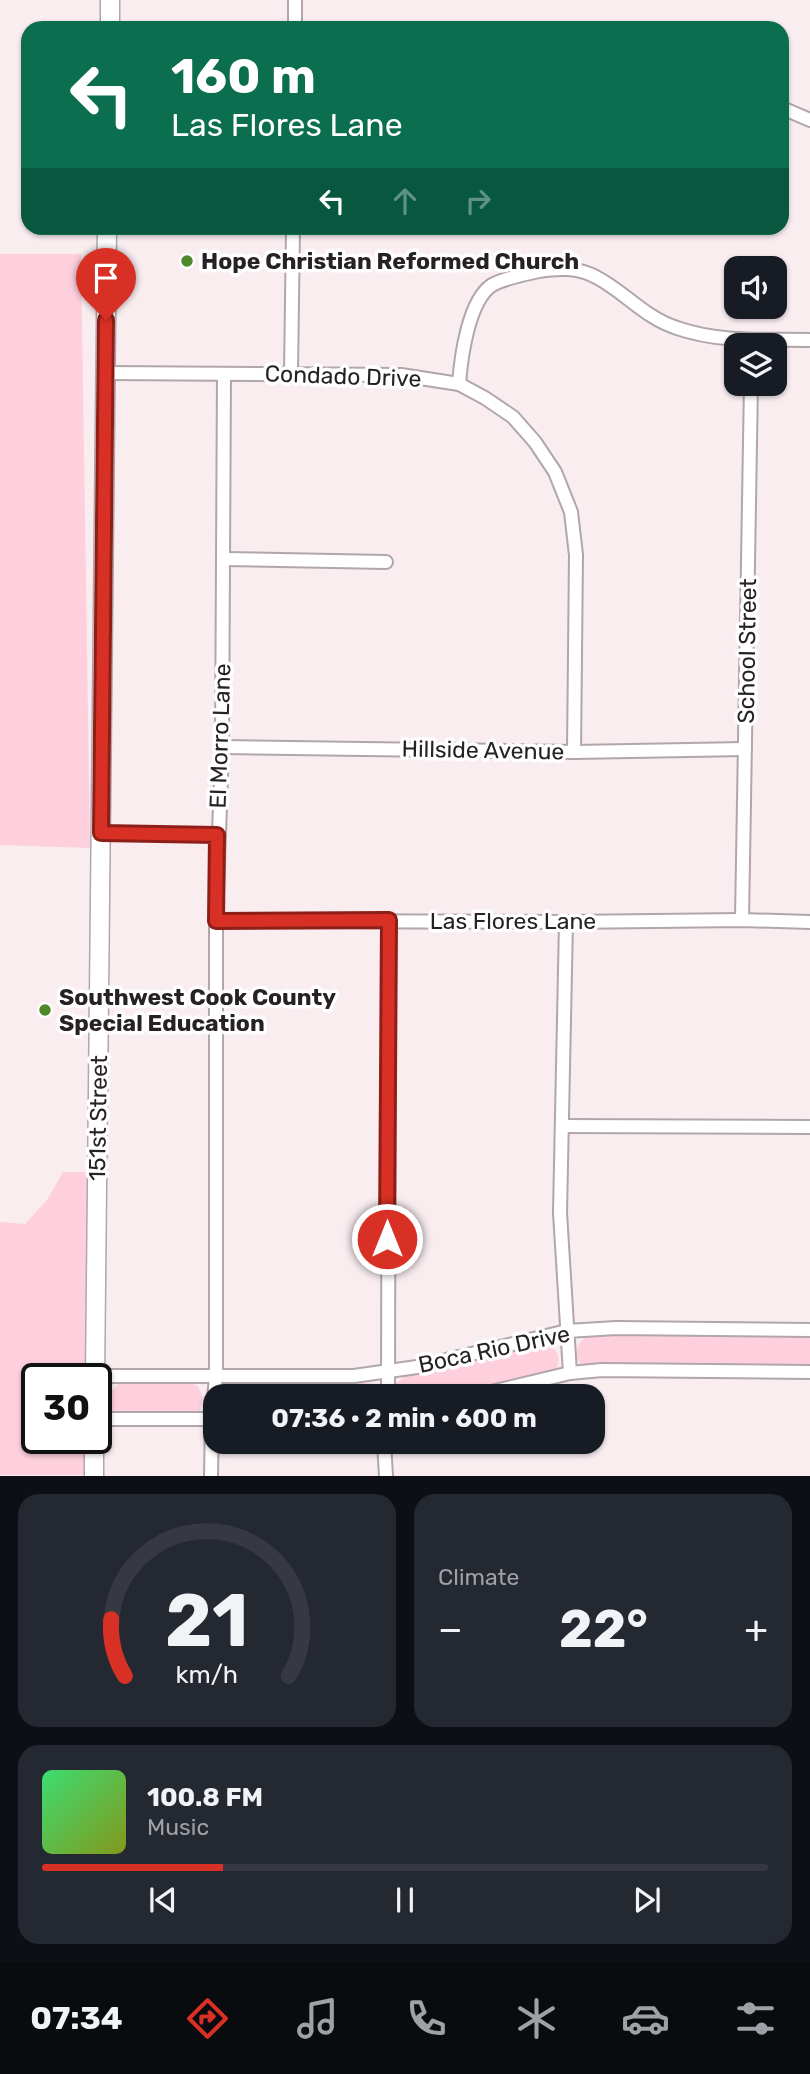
<!DOCTYPE html>
<meta charset="utf-8">
<style>
:root{--surface:#171b24;--page:#242831;--text:#f1f3f6;--muted:#9ea1a6;--line:#363941;--accent:#d93025}
body{margin:0;font-family:Rubik,sans-serif;background:var(--page);color:var(--text);height:100vh;display:flex;flex-direction:column;font-size:26px;white-space:nowrap}
*{box-sizing:border-box;margin:0}
p{font-size:23px;color:var(--muted)}
.icon{flex:none;width:38px;height:38px;fill:none;stroke:currentColor;stroke-width:2;stroke-linecap:round;stroke-linejoin:round}
.map{position:relative;height:1476px;overflow:hidden}
.sheet{display:flex;flex-direction:column;gap:18px;padding:18px;background:#0d0f14;flex:1}
.sheet>*{flex:none}
.guide{position:absolute;left:21px;top:21px;width:768px;height:214px;border-radius:21px;box-shadow:0 2px 5px #0004;background:#0b6e4f;color:#fff;overflow:hidden}
.controls{position:absolute;left:724px;top:256px;display:grid;gap:14px}
.controls a{display:grid;place-items:center;width:63px;height:63px;border-radius:14px;background:var(--surface);box-shadow:0 2px 5px #0004;font-size:35px}
.speed{position:absolute;left:21px;top:1363px;display:flex;gap:14px;font-size:35px;font-weight:700;text-align:center}
.speed>*{display:grid;place-content:center;width:91px;height:91px;border-radius:50%;background:var(--surface);box-shadow:0 2px 5px #0004;line-height:1}
.speed .limit{border:4px solid #111;border-radius:10px;background:#fff;color:#111}
.pin{position:absolute;display:grid;place-items:center;width:60px;height:60px;color:#fff;margin:-72px -30px;border-radius:50% 50% 50% 0;rotate:-45deg;box-shadow:0 0 7px #0007}
.pin .icon{rotate:45deg}
.me{position:absolute;width:77px;margin:-38px;rotate:0deg;stroke-linejoin:round;filter:drop-shadow(0 0 5px #0008)}
.turn{display:flex;align-items:center;gap:24px;height:147px;padding:0 35px;font-size:32px}
.turn .icon{width:91px;height:91px;stroke-width:2.5}
.turn b{display:block;font-size:49px;line-height:60px}
.lanes{display:flex;align-items:center;height:66px;padding:0 35px;background:#0003;justify-content:center;gap:35px;direction:ltr}
.lanes .off{opacity:.35}
.big{font-size:52px;font-weight:700;line-height:1.1}
.sheet .widget{flex:1;display:flex;flex-direction:column;justify-content:center;gap:10px;min-width:0;padding:0 24px;border-radius:21px;background:var(--page)}
.sheet .dial{align-items:center;gap:0}
.dial svg{height:182px;overflow:visible;fill:none;stroke:var(--line);stroke-width:7;stroke-linecap:round;text-anchor:middle}
.dial text{fill:var(--text);stroke:none}
.song{display:flex;align-items:center;gap:21px}
.cover{width:84px;height:84px;border-radius:10px;background:linear-gradient(135deg,hsl(140 70% 55%),hsl(70 70% 35%))}
.played{height:7px;border-radius:4px;background:linear-gradient(90deg,var(--accent) 25%,var(--line) 25%)}
.keys{display:flex;justify-content:space-around;direction:ltr}
.heat{display:flex;justify-content:space-between;align-items:center;font-size:38px;direction:ltr}
.sheet .tiles{flex:1;display:grid;gap:18px;grid-template-columns:1fr 1fr}
.widget:last-child{grid-column:span 2}
.trip{position:absolute;left:203px;top:1384px;width:402px;height:70px;border-radius:21px;background:var(--surface);box-shadow:0 2px 5px #0004;font-weight:700;line-height:70px;text-align:center}
.tab-bar{display:flex;height:112px;justify-content:space-around;align-items:center;background:#090b0e;color:var(--muted)}
.tab-bar .icon{width:49px;height:49px}
.tab-bar .active{color:var(--accent)}
.tab-bar b{font-size:32px;color:var(--text)}
.map>svg:first-child{display:block}
.green{fill:#fed0de}
.lines{fill:none;stroke-linecap:round;stroke-linejoin:round}
.street-casing{stroke:#b1a6a9;stroke-width:16}
.secondary-casing{stroke:#b1a6a9;stroke-width:21}
.street{stroke:#fff;stroke-width:12}
.secondary{stroke:#fff;stroke-width:18}
.route-casing{stroke:#8d1f18;stroke-width:18}
.route{stroke:#d93025;stroke-width:12}
.poi-dot{fill:#4d8928;stroke:#fefefe;stroke-width:2.5}
.labels{text-anchor:middle;stroke-width:7;stroke-linejoin:round;paint-order:stroke}
.poi-label{font-size:23px;font-weight:bold;fill:#262123;stroke:#fefefe;text-anchor:start}
.street-label{font-size:23px;fill:#262123;stroke:#fefefe}
</style>
<div class="map">
<svg width="810" height="1476" viewBox="0 0 810 1476">
<rect width="100%" height="100%" fill="#f9edf0"/>
<g class="green">
<path d="M0,254H81L90,848L0,845Z"/>
<path d="M63,1172H91L86,1379H37V1438L86,1439L85,1475H0V1222L25,1224L47,1200Z"/>
<path d="M642,1334L810,1337V1367H583C572,1356 575,1344 587,1337Z"/>
<path d="M544,1343C558,1347 563,1360 554,1372L454,1396H396L395,1384L407,1375Z"/>
<path d="M127,1383H190L198,1386L203,1398L200,1410L195,1413L118,1414L108,1407V1394L118,1384Z"/>
<path d="M235,1383H364L372,1384L377,1389L379,1395L221,1396L227,1385Z"/>
</g>
<g class="lines">
<g class="street-casing">
<g id="street">
<path d="M295,28V0"/>
<path d="M782,108L810,120"/>
<path d="M106,373L401,375L459,384L485,398L513,417L535,442L555,472L571,512L576,555L574,752"/>
<path d="M291,373L293,228"/>
<path d="M459,384C461,358 468,301 492,285C505,278 525,274 539,271C558,268 578,267 596,277C625,292 645,318 677,328C720,343 766,339 810,340"/>
<path d="M224,559L386,562"/>
<path d="M222,747L574,752L745,749"/>
<path d="M101,833L217,835"/>
<path d="M742,920L751,383"/>
<path d="M216,921L566,922L742,920L810,922"/>
<path d="M566,922L560,1213L570,1373"/>
<path d="M562,1126L810,1127"/>
<path d="M95,1376H354L417,1367L567,1331L616,1328L810,1330"/>
<path d="M388,1396L389,920"/>
<path d="M475,1396L570,1373L602,1370L810,1372"/>
<path d="M96,1419H215"/>
<path d="M384,1442L386,1476"/>
<path d="M211,1476L212,1419L216,1377V921L222,747L224,374"/>
</g>
</g>
<g class="secondary-casing">
<g id="secondary">
<path d="M110,28V0"/>
<path d="M95,1379L107,228"/>
<path d="M94,1476V1438"/>
</g>
</g>
<use href="#street" class="street"/>
<use href="#secondary" class="secondary"/>
</g>
<g class="lines">
<g class="route-casing">
<path id="route" d="M106,320L101,833L217,835L216,921L389,920L387,1239"/>
</g>
<use href="#route" class="route"/>
</g>
<g class="poi-dot">
<circle cx="187" cy="261" r="7"/>
<circle cx="45" cy="1010" r="7"/>
</g>
<g class="labels">
<g class="poi-label">
<text x="201" y="269">Hope Christian Reformed Church</text>
<text x="59" y="1005">Southwest Cook County<tspan x="59" dy="26">Special Education</tspan></text>
</g>
<g class="street-label">
<text transform="translate(343 376) rotate(2)" y="8">Condado Drive</text>
<text transform="translate(747 651) rotate(-89)" y="8">School Street</text>
<text transform="translate(220 736) rotate(-88)" y="8">El Morro Lane</text>
<text transform="translate(483 750) rotate(1)" y="8">Hillside Avenue</text>
<text x="513" y="929">Las Flores Lane</text>
<text transform="translate(98 1118) rotate(-89)" y="8">151st Street</text>
<text transform="translate(494 1349) rotate(-12)" y="8">Boca Rio Drive</text>
</g>
</g>
</svg>
<div class="controls">
<a><svg class="icon" aria-label="sound" viewBox="0 0 24 24"><path d="M4 9h4l5-4v14l-5-4H4zM17 9q2 3 0 6"/></svg></a>
<a><svg class="icon" aria-label="layers" viewBox="0 0 24 24"><path d="M12 4l9 5-9 5-9-5zM3 14l9 5 9-5"/></svg></a>
</div>
<div class="speed"><div class="limit">30</div></div>
<div class="pin" style="left:106px;top:320px;background:#d93025"><svg class="icon" aria-label="arrive" viewBox="0 0 24 24"><path d="M6 21V4h12l-3 4 3 4H6"/></svg></div>
<svg class="me" style="left:387px;top:1239px" viewBox="-20 -20 40 40"><circle r="17" fill="#d93025" stroke="#fff" stroke-width="3"/><path d="M0-11L8 9 0 5-8 9z" fill="#fff"/></svg>
<div class="trip">07:36 · 2 min · 600 m</div>
<div class="guide">
<div class="turn"><svg class="icon" aria-label="left" viewBox="0 0 24 24"><path d="M17 20v-9H6M10 6l-5 5 5 5"/></svg><div><b>160 m</b>Las Flores Lane</div></div>
<div class="lanes"><svg class="icon" aria-label="left" viewBox="0 0 24 24"><path d="M17 20v-9H6M10 6l-5 5 5 5"/></svg><svg class="icon off" aria-label="ahead" viewBox="0 0 24 24"><path d="M12 20V5M6 11l6-6 6 6"/></svg><svg class="icon off" aria-label="right" viewBox="0 0 24 24"><path d="M7 20v-9h11M14 6l5 5-5 5"/></svg></div>
</div>
</div>
<section class="sheet">
<div class="tiles">
<div class="widget dial"><svg viewBox="0 0 100 80">
<path d="M14 69A42 42 0 1 1 86 69"/>
<path d="M14 69A42 42 0 0 1 8 44" stroke="#d93025"/>
<text x="50" y="56" font-size="32" font-weight="700">21</text>
<text x="50" y="72" font-size="11">km/h</text>
</svg></div>
<div class="widget"><p>Climate</p>
<div class="heat"><a>−</a><b class="big">22°</b><a>+</a></div>
</div>
<div class="widget">
<div class="song"><i class="cover"></i><div><b>100.8 FM</b><p>Music</p></div></div>
<div class="played"></div>
<div class="keys"><svg class="icon" aria-label="previous" viewBox="0 0 24 24"><path d="M18 5L8 12l10 7zM5 5v14"/></svg><svg class="icon" aria-label="pause" viewBox="0 0 24 24"><path d="M8 5v14M16 5v14"/></svg><svg class="icon" aria-label="next" viewBox="0 0 24 24"><path d="M6 5l10 7-10 7zM19 5v14"/></svg></div>
</div>
</div>
</section>
<nav class="tab-bar">
<b>07:34</b>
<svg class="icon active" aria-label="directions" viewBox="0 0 24 24"><path d="M12 3l9 9-9 9-9-9zM9 14v-3h6M13 9l2 2-2 2"/></svg>
<svg class="icon" aria-label="music" viewBox="0 0 24 24"><path d="M9 18V5l10-2v13"/><circle cx="6" cy="18" r="3"/><circle cx="16" cy="16" r="3"/></svg>
<svg class="icon" aria-label="phone" viewBox="0 0 24 24"><path d="M5 4h4l2 5-3 2q2 4 5 5l2-3 5 2v4C11 20 4 13 5 4z"/></svg>
<svg class="icon" aria-label="climate" viewBox="0 0 24 24"><path d="M12 3v18M4 7l16 10M4 17L20 7"/></svg>
<svg class="icon" aria-label="car" viewBox="0 0 24 24"><path d="M5 17H2v-5l4-1 3-4h7l3 4 3 1v5h-3M9 17h6M6 11h13"/><circle cx="7" cy="17" r="2"/><circle cx="17" cy="17" r="2"/></svg>
<svg class="icon" aria-label="filters" viewBox="0 0 24 24"><path d="M4 7h16M4 17h16"/><circle cx="9" cy="7" r="2"/><circle cx="15" cy="17" r="2"/></svg>
</nav>
